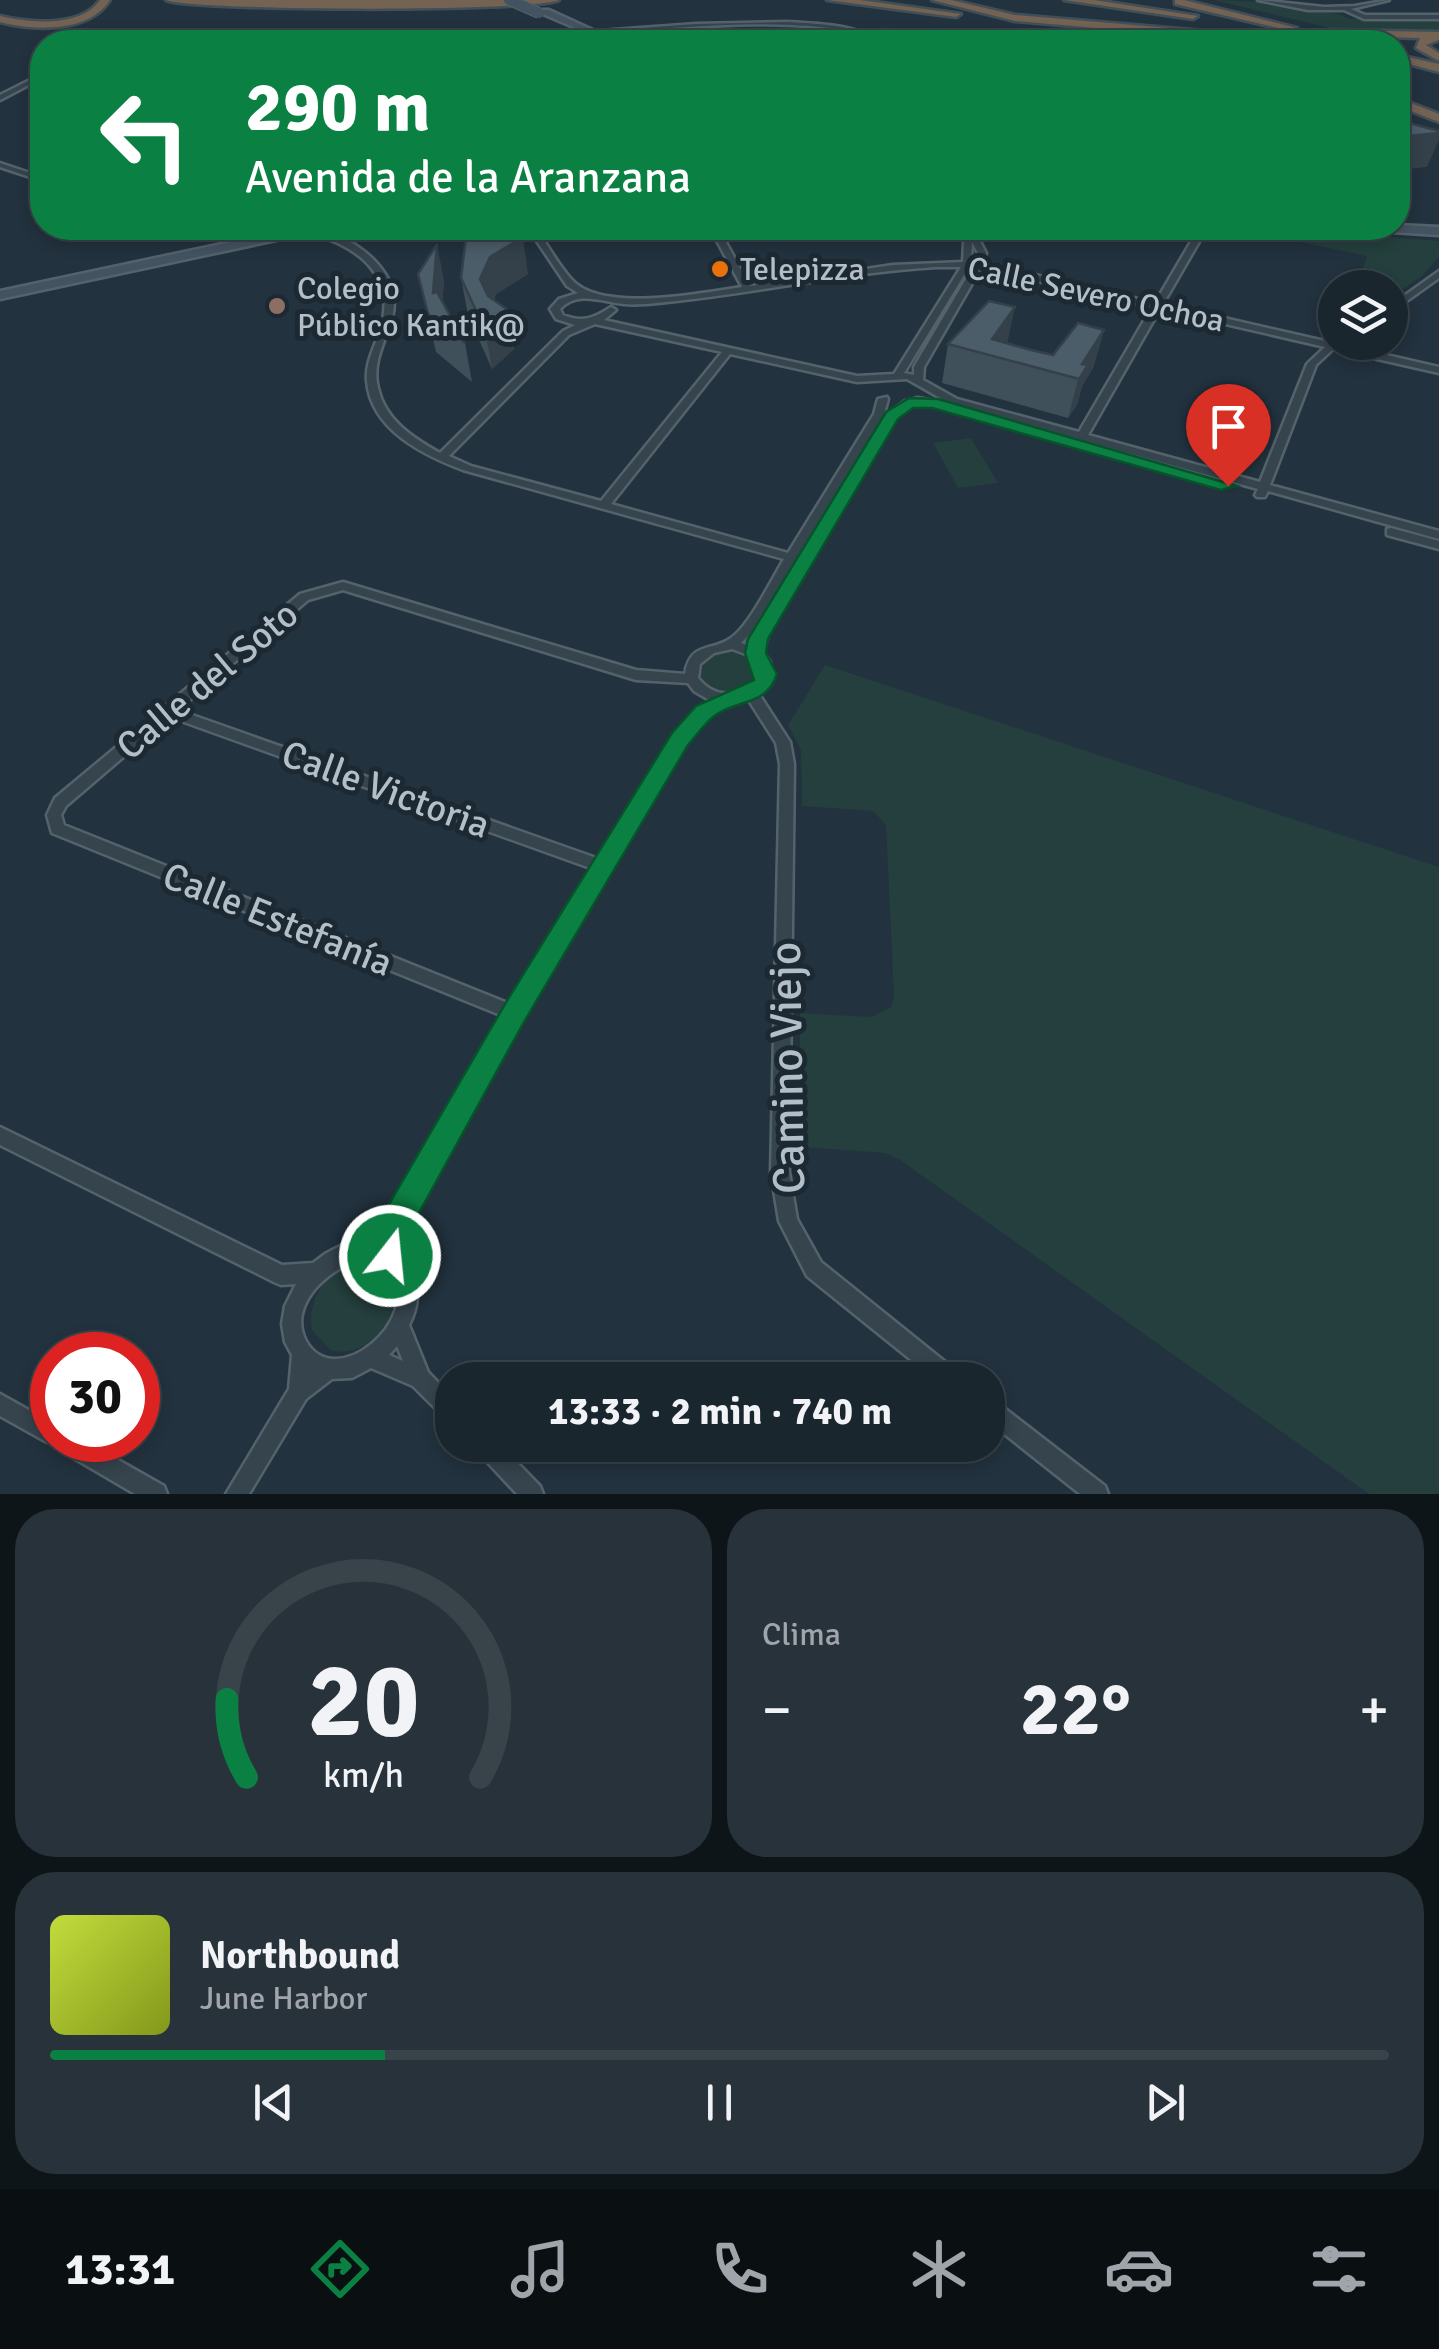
<!DOCTYPE html>
<html lang="es">
<meta charset="utf-8">
<style>
:root{--surface:#1a262e;--page:#27323a;--text:#f1f3f6;--muted:#9fa5aa;--line:#38434a;--accent:#0b8043}
body{margin:0;font-family:Signika,sans-serif;background:var(--page);color:var(--text);height:100vh;display:flex;flex-direction:column;font-size:38px;white-space:nowrap}
*{box-sizing:border-box;margin:0}
p{font-size:32px;color:var(--muted)}
.icon{flex:none;width:55px;height:55px;fill:none;stroke:currentColor;stroke-width:2;stroke-linecap:round;stroke-linejoin:round}
.map{position:relative;height:1494px;overflow:hidden}
.sheet{display:flex;flex-direction:column;gap:15px;padding:15px;background:#0e1519;flex:1}
.sheet>*{flex:none}
.guide{position:absolute;left:30px;top:30px;width:1380px;height:210px;border-radius:40px;box-shadow:0 5px 15px #0003,0 0 0 2px var(--line);background:#0b8043;color:#fff;overflow:hidden}
.fabs{position:absolute;left:1318px;top:270px;display:grid;gap:20px}
.fabs a{display:grid;place-items:center;width:90px;height:90px;border-radius:50%;background:var(--surface);box-shadow:0 5px 15px #0003,0 0 0 2px var(--line);font-size:50px}
.speed{position:absolute;left:30px;top:1332px;display:flex;gap:20px;font-size:50px;font-weight:700;text-align:center}
.speed>*{display:grid;place-content:center;width:130px;height:130px;border-radius:50%;background:var(--surface);box-shadow:0 5px 15px #0003,0 0 0 2px var(--line);line-height:1}
.speed .limit{border:15px solid #d22;background:#fff;color:#111}
.pin{position:absolute;display:grid;place-items:center;width:85px;height:85px;color:#fff;margin:-102px -42px;border-radius:50% 50% 50% 0;rotate:-45deg;box-shadow:0 0 10px #0007}
.pin .icon{rotate:45deg}
.me{position:absolute;width:110px;margin:-55px;rotate:16deg;stroke-linejoin:round;filter:drop-shadow(0 0 8px #0008)}
.turn{display:flex;align-items:center;gap:35px;height:210px;padding:0 50px;font-size:45px}
.turn .icon{width:130px;height:130px;stroke-width:2.5}
.turn b{display:block;font-size:70px;line-height:85px}
.big{font-size:75px;font-weight:700;line-height:1.1}
.sheet .tile{flex:1;display:flex;flex-direction:column;justify-content:center;gap:15px;min-width:0;padding:0 35px;border-radius:40px;background:var(--page)}
.sheet .dial{align-items:center;gap:0}
.dial svg{height:260px;overflow:visible;fill:none;stroke:var(--line);stroke-width:7;stroke-linecap:round;text-anchor:middle}
.dial text{fill:var(--text);stroke:none}
.song{display:flex;align-items:center;gap:30px}
.cover{width:120px;height:120px;border-radius:15px;background:linear-gradient(135deg,hsl(70 70% 55%),hsl(70 70% 35%))}
.played{height:10px;border-radius:5px;background:linear-gradient(90deg,var(--accent) 25%,var(--line) 25%)}
.keys{display:flex;justify-content:space-around;direction:ltr}
.heat{display:flex;justify-content:space-between;align-items:center;font-size:55px;direction:ltr}
.sheet .tiles{flex:1;display:grid;gap:15px;grid-template-columns:1fr 1fr}
.tile:last-child{grid-column:span 2}
.trip{position:absolute;left:435px;top:1362px;width:570px;height:100px;border-radius:40px;background:var(--surface);box-shadow:0 5px 15px #0003,0 0 0 2px var(--line);font-weight:700;line-height:100px;text-align:center}
.menu{display:flex;height:160px;justify-content:space-around;align-items:center;background:#0a0f12;color:var(--muted)}
.menu .icon{width:70px;height:70px}
.menu .on{color:var(--accent)}
.menu b{font-size:45px;color:var(--text)}
.map>svg:first-child{display:block}
.green{fill:#243f3d}
.lines{fill:none;stroke-linecap:round;stroke-linejoin:round}
.street-casing{stroke:#54626b;stroke-width:5}
.secondary-casing{stroke:#54626b;stroke-width:5}
.highway-casing{stroke:#414f58;stroke-width:5}
.street{fill:#36444e;fill-rule:evenodd}
.secondary{fill:#445361;fill-rule:evenodd}
.highway{fill:#746253;fill-rule:evenodd}
.secondary-bridge-casing{stroke:#54626b;stroke-width:12;stroke-linecap:butt}
.secondary-bridge{stroke:#445361;stroke-width:10}
.wall{fill:#40505a}
.shaded-wall{fill:#34414a}
.building{fill:#4b5d69;stroke:#34414a;stroke-width:2.5}
.route{fill:#0b8043;stroke:#07532c;stroke-width:2.5}
.food-dot{fill:#e8710a;stroke:#1c2932;stroke-width:4}
.education-dot{fill:#8d6e63;stroke:#1c2932;stroke-width:4}
.labels{text-anchor:middle;stroke-width:10;stroke-linejoin:round;paint-order:stroke}
.far-poi-label{font-size:32px;fill:#b2bfc9;stroke:#1c2932;text-anchor:start}
.far-street-label{font-size:32px;fill:#b2bfc9;stroke:#1c2932}
.street-label{font-size:38px;fill:#b2bfc9;stroke:#1c2932}
.near-street-label{font-size:45px;fill:#b2bfc9;stroke:#1c2932}
</style>
<div class="map">
<svg width="1439" height="1494" viewBox="0 0 1439 1494">
<rect width="100%" height="100%" fill="#22323e"/>
<g class="green">
<path d="M1214,0C1243,0 1327,6 1350,19L1439,17V33L1346,32Z"/>
<path d="M1234,228H1287L1439,241V257L1421,277L1390,297V288L1357,287L1367,256Z"/>
<path d="M971,438L998,483L958,488L933,443Z"/>
<path d="M724,649L749,654L759,663V682L739,694L706,687L698,676C700,659 708,654 724,649Z"/>
<path d="M825,665L1439,867V1494H1369L900,1160L886,1153L799,1147L800,1013L871,1017L891,1007L894,996L886,825L873,811L802,806L801,750L788,725Z"/>
<path d="M367,1265L389,1281C404,1319 371,1357 331,1351L312,1330C306,1295 331,1263 367,1265Z"/>
</g>
<g class="lines">
<g class="street-casing">
<g id="street">
<path d="M1258,0L1324,7L1355,6L1389,0L1351,9L1365,15H1439V19H1364L1344,10H1308Z"/>
<path d="M787,22C820,24 853,24 882,42C871,42 864,35 853,33C833,27 812,26 792,25C724,22 656,30 589,34L586,32L696,24Z"/>
<path d="M581,31L579,34L273,42L276,40Z"/>
<path d="M42,74V78L0,100V95Z"/>
<path d="M0,163L42,177V181L0,167Z"/>
<path d="M528,228H536C547,244 558,265 572,280C602,313 701,293 742,287L710,228H718L750,286L893,265L963,262L964,242L954,228H962L972,242L965,228H973L986,253L984,263L1155,303L1199,228H1207L1163,304L1329,342L1335,339V342H1339L1338,344L1439,367V373L1333,349L1316,365L1270,485L1439,531V539L1268,491L1265,497H1257L1255,495L1258,489L1085,441L1082,445H1074L1073,443L1076,438L949,403L907,379L857,382L730,354L611,504L788,553L874,414L878,399L887,397L888,399L884,414L798,555L802,556L887,414L905,401L914,403L895,418L770,629L763,652L770,662L771,684L759,694L790,742L794,764L789,1172L797,1219L821,1262L959,1373L962,1380H936L807,1276L779,1221L771,1172L780,764L776,743L748,699C711,710 710,713 685,743L520,1018L399,1236L384,1247C415,1265 426,1292 409,1325L428,1372L452,1397V1421L445,1418L413,1386L371,1368L352,1378L332,1379L306,1399L249,1494H226L289,1389L292,1355L285,1342L282,1324L285,1306L296,1284L281,1285L274,1282L0,1145V1127L282,1265L313,1263L325,1254L342,1245L363,1239L385,1222L503,1016L52,833L47,815L55,798L300,594L343,582L636,670L685,674C690,641 712,652 731,638C749,626 772,579 784,559L463,470C424,455 371,430 367,381C365,363 375,347 380,330C397,279 362,249 317,235V231C337,233 357,244 372,258C424,309 366,341 378,388C385,420 413,438 440,453L563,331L575,325L556,319L550,309L559,299L578,293L567,286ZM972,242L978,253L975,262H971ZM936,267H961L894,374L857,376L604,320L616,310L611,307C594,318 583,323 563,315L560,309C578,290 602,302 624,304C632,305 640,304 647,304C744,296 839,273 936,267ZM969,267H973L914,367V375L904,373ZM981,268L1152,307L1079,432L957,399L923,380L924,367ZM1160,309L1325,347L1307,364L1260,482L1088,435ZM595,324L722,352L601,501L471,466L449,456L569,335ZM794,562L798,563L758,629L752,647L741,643L750,634ZM343,590L636,680L688,683L694,691L711,701L699,708L675,735L599,859L178,710L308,600ZM732,649L751,656L758,663L757,682C737,697 715,699 698,678L700,664L714,653ZM170,717L593,869L510,1004L64,825L61,815L66,806ZM366,1258C374,1263 385,1267 391,1275C422,1320 335,1393 306,1341C286,1303 333,1265 366,1258ZM397,1346L403,1361L389,1355Z"/>
<path d="M1439,271V278L1390,313V306Z"/>
<path d="M918,398L952,404L957,407L952,410L914,403V399Z"/>
<path d="M1391,528L1439,541V549L1387,535V529Z"/>
<path d="M0,1394L52,1423V1440H83L164,1486L167,1494H135L55,1447L53,1444L45,1441L0,1416Z"/>
<path d="M988,1398L995,1401L1105,1486L1108,1494H1080L988,1421Z"/>
<path d="M474,1445H500L540,1486L543,1494H517L478,1452Z"/>
</g>
</g>
<g class="secondary-casing">
<g id="secondary">
<path d="M543,10H549L619,42H608L543,14Z"/>
<path d="M1398,225L1439,227V235L1392,232L1386,228H1398Z"/>
<path d="M280,228L306,231L339,228L305,239L295,236L0,299V291L283,231Z"/>
</g>
</g>
<g class="highway-casing">
<g id="highway">
<path d="M100,0H110C89,33 34,31 0,22V16C29,23 81,28 100,0Z"/>
<path d="M166,0H559C536,12 187,11 166,0Z"/>
<path d="M827,0H860L961,14L956,17Z"/>
<path d="M932,0H951L1015,15L1274,37L1270,32L1325,35L1329,30L1439,32V40L1426,45L1439,53V61L1416,48L1420,38L1334,36L1352,42H1255L1015,21Z"/>
<path d="M1064,0H1094L1198,16L1193,19Z"/>
<path d="M1175,0H1184L1297,28L1291,31L1175,4Z"/>
<path d="M1398,55L1439,64V72L1398,61Z"/>
<path d="M1398,98L1439,114V122L1398,106Z"/>
</g>
</g>
<use href="#street" class="street"/>
<use href="#secondary" class="secondary"/>
<use href="#highway" class="highway"/>
<g class="secondary-bridge-casing">
<path id="secondary-bridge" d="M509,0L539,13"/>
</g>
<use href="#secondary-bridge" class="secondary-bridge"/>
</g>
<g class="wall">
<path d="M684,36L904,42H685Z"/>
<path d="M418,274L444,281L442,302L465,343L472,382L436,352Z"/>
<path d="M528,274L496,294L494,300L508,310L514,349L492,369L468,315L461,278Z"/>
<path d="M1104,330L1093,368L1082,386L1077,405L1068,418L942,383L948,344L1007,343L1053,355Z"/>
</g>
<g class="shaded-wall">
<path d="M1439,133V140L1427,167L1398,170V137Z"/>
<path d="M523,237L528,274L496,294L487,317L480,279L490,257Z"/>
<path d="M437,244L444,281L441,324L433,293Z"/>
<path d="M1015,307L1007,345L992,339Z"/>
<path d="M508,310L514,349L492,369L485,330Z"/>
<path d="M1104,330L1093,368L1082,386L1077,405L1068,418L1082,364Z"/>
</g>
<g class="building">
<path d="M888,29L904,42H796L795,41L792,42H700L684,36Z"/>
<path d="M1398,120L1439,131V133L1398,137Z"/>
<path d="M467,228H516L523,237L490,257L480,279L488,296L508,310L485,330L461,278Z"/>
<path d="M437,244L433,293L437,292L465,343L428,314L418,274Z"/>
<path d="M989,301L1015,307L992,339L1031,350L1053,355L1078,323L1104,330L1082,364L1088,365L1079,379L948,344Z"/>
</g>
<path class="route" d="M938,399L1237,486L1221,490L932,408H913L898,419L768,639L766,653L777,674C767,705 741,699 717,714C705,722 697,735 688,745L524,1022L408,1233L401,1267L390,1272L379,1267L374,1256L381,1218L505,1004L672,733L696,706L754,680L745,653L748,639L886,412L909,398Z"/>
<circle class="food-dot" cx="720" cy="269" r="10"/>
<circle class="education-dot" cx="277" cy="306" r="10"/>
<g class="labels">
<g class="far-poi-label">
<text x="740" y="280">Telepizza</text>
<text x="297" y="299">Colegio<tspan x="297" dy="37">Público Kantik@</tspan></text>
</g>
<g class="far-street-label">
<text transform="translate(1096 294) rotate(12)" y="11">Calle Severo Ochoa</text>
</g>
<g class="street-label">
<text transform="translate(207 680) rotate(-40)" y="13">Calle del Soto</text>
<text transform="translate(386 789) rotate(20)" y="13">Calle Victoria</text>
<text transform="translate(278 919) rotate(22)" y="13">Calle Estefanía</text>
</g>
<g class="near-street-label">
<text transform="translate(786 1068) rotate(-91)" y="16">Camino Viejo</text>
</g>
</g>
</svg>
<div class="fabs">
<a><svg class="icon" aria-label="layers" viewBox="0 0 24 24"><path d="M12 4l9 5-9 5-9-5zM3 14l9 5 9-5"/></svg></a>
</div>
<div class="speed"><div class="limit">30</div></div>
<div class="pin" style="left:1228px;top:486px;background:#d93025"><svg class="icon" aria-label="arrive" viewBox="0 0 24 24"><path d="M6 21V4h12l-3 4 3 4H6"/></svg></div>
<svg class="me" style="left:390px;top:1256px" viewBox="-20 -20 40 40"><circle r="17" fill="#0b8043" stroke="#fff" stroke-width="3"/><path d="M0-11L8 9 0 5-8 9z" fill="#fff"/></svg>
<div class="trip">13:33 · 2 min · 740 m</div>
<div class="guide">
<div class="turn"><svg class="icon" aria-label="left" viewBox="0 0 24 24"><path d="M17 20v-9H6M10 6l-5 5 5 5"/></svg><div><b>290 m</b>Avenida de la Aranzana</div></div>
</div>
</div>
<section class="sheet">
<div class="tiles">
<div class="tile dial"><svg viewBox="0 0 100 80">
<path d="M14 69A42 42 0 1 1 86 69"/>
<path d="M14 69A42 42 0 0 1 8 45" stroke="#0b8043"/>
<text x="50" y="56" font-size="32" font-weight="700">20</text>
<text x="50" y="72" font-size="11">km/h</text>
</svg></div>
<div class="tile"><p>Clima</p>
<div class="heat"><a>−</a><b class="big">22°</b><a>+</a></div>
</div>
<div class="tile">
<div class="song"><i class="cover"></i><div><b>Northbound</b><p>June Harbor</p></div></div>
<div class="played"></div>
<div class="keys"><svg class="icon" aria-label="previous" viewBox="0 0 24 24"><path d="M18 5L8 12l10 7zM5 5v14"/></svg><svg class="icon" aria-label="pause" viewBox="0 0 24 24"><path d="M8 5v14M16 5v14"/></svg><svg class="icon" aria-label="next" viewBox="0 0 24 24"><path d="M6 5l10 7-10 7zM19 5v14"/></svg></div>
</div>
</div>
</section>
<nav class="menu">
<b>13:31</b>
<svg class="icon on" aria-label="directions" viewBox="0 0 24 24"><path d="M12 3l9 9-9 9-9-9zM9 14v-3h6M13 9l2 2-2 2"/></svg>
<svg class="icon" aria-label="music" viewBox="0 0 24 24"><path d="M9 18V5l10-2v13"/><circle cx="6" cy="18" r="3"/><circle cx="16" cy="16" r="3"/></svg>
<svg class="icon" aria-label="phone" viewBox="0 0 24 24"><path d="M5 4h4l2 5-3 2q2 4 5 5l2-3 5 2v4C11 20 4 13 5 4z"/></svg>
<svg class="icon" aria-label="climate" viewBox="0 0 24 24"><path d="M12 3v18M4 7l16 10M4 17L20 7"/></svg>
<svg class="icon" aria-label="car" viewBox="0 0 24 24"><path d="M5 17H2v-5l4-1 3-4h7l3 4 3 1v5h-3M9 17h6M6 11h13"/><circle cx="7" cy="17" r="2"/><circle cx="17" cy="17" r="2"/></svg>
<svg class="icon" aria-label="filters" viewBox="0 0 24 24"><path d="M4 7h16M4 17h16"/><circle cx="9" cy="7" r="2"/><circle cx="15" cy="17" r="2"/></svg>
</nav>
